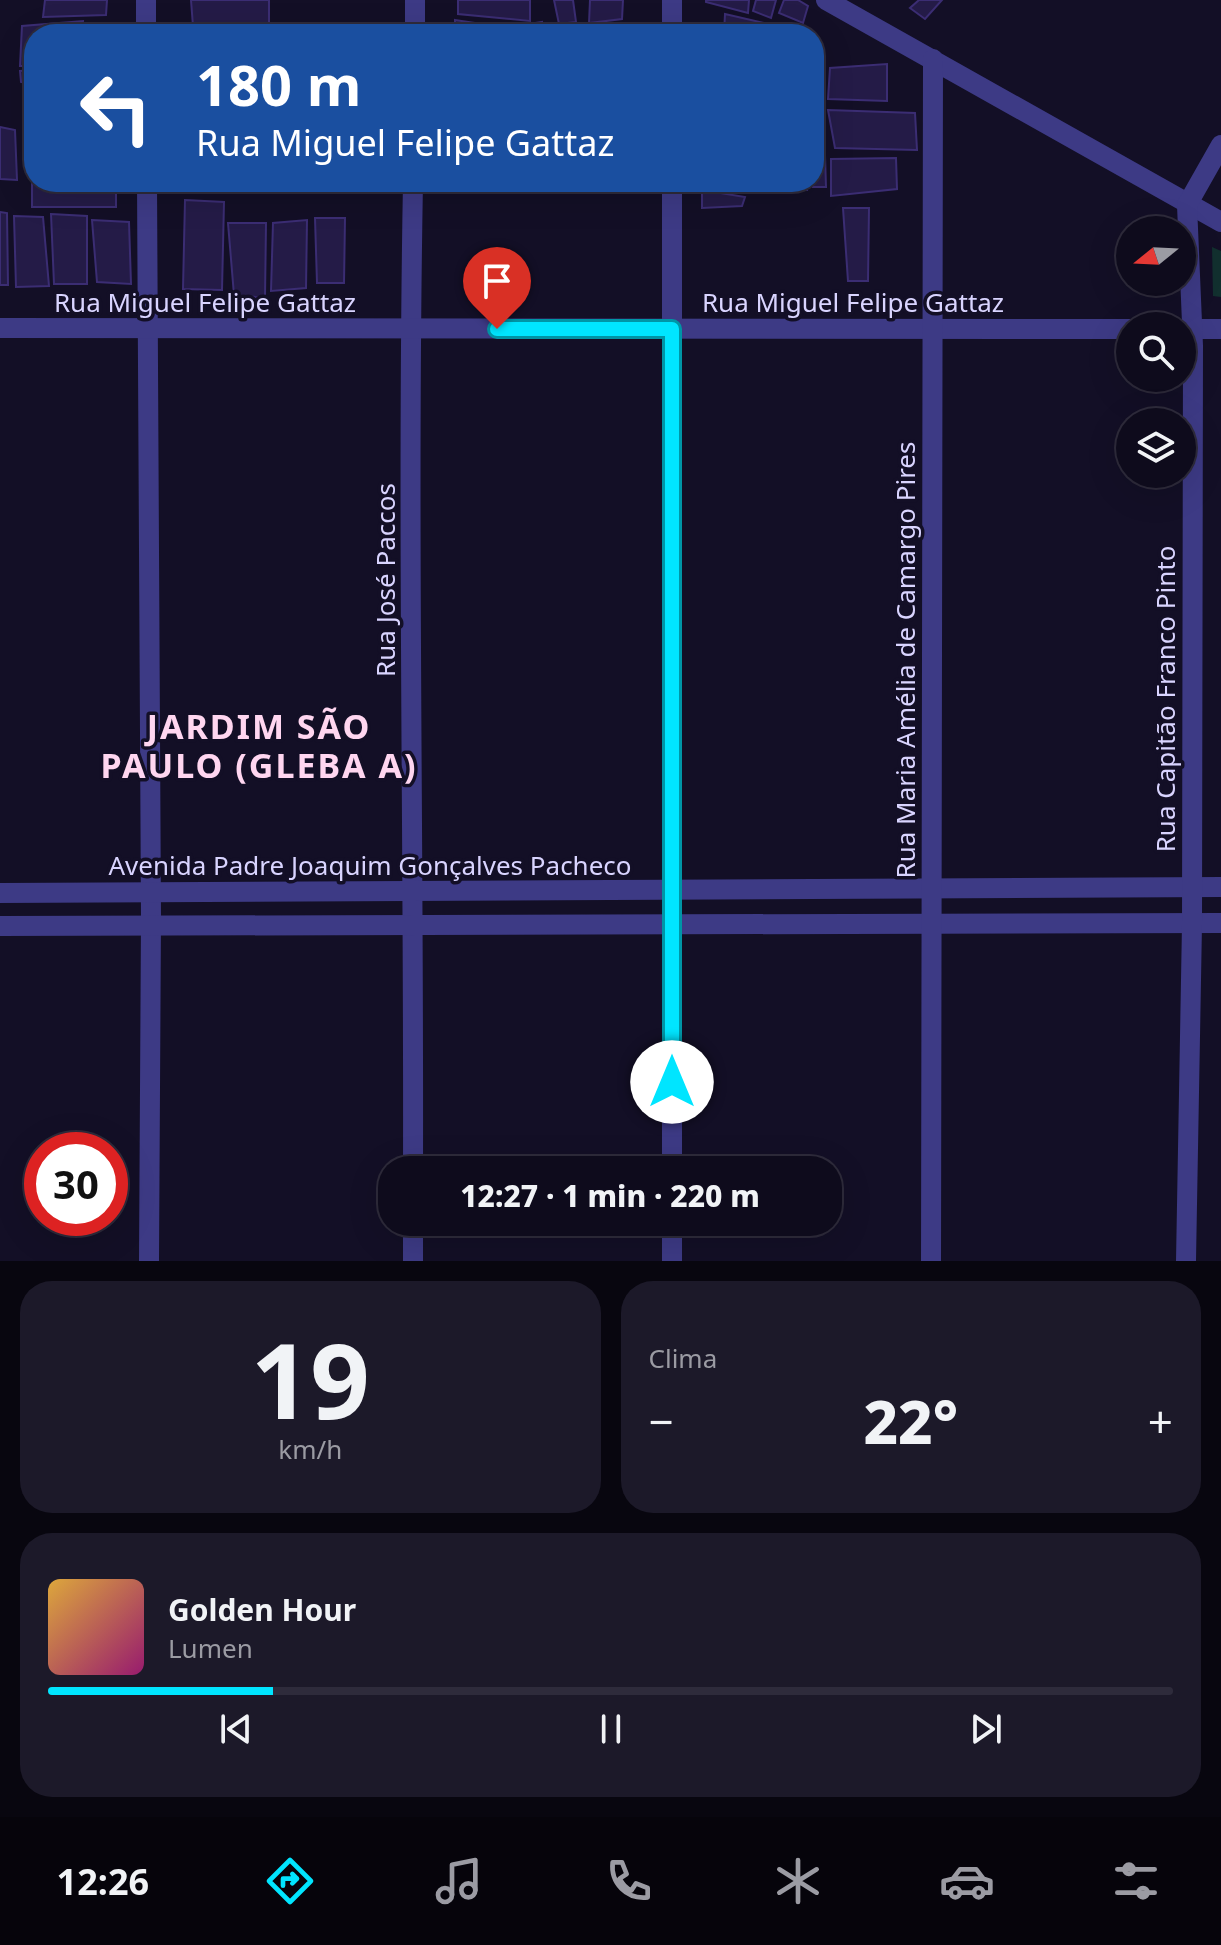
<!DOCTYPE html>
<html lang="pt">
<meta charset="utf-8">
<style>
:root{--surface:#0e0b1c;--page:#1c1929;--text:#f1f3f6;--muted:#9b9ba3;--line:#2e2b3b;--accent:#00e5ff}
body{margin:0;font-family:"Noto Sans",sans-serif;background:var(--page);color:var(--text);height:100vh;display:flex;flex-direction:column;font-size:30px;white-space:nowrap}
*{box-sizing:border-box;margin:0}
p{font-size:26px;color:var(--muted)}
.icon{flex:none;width:44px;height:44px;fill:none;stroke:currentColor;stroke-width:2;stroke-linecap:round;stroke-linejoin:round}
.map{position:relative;height:1261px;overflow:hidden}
.side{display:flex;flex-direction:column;gap:20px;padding:20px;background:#08060f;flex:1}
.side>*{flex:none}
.top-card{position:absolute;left:24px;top:24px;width:800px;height:168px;border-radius:32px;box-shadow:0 8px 32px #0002,0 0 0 2px var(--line);background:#1a4fa0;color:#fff;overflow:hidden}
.needle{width:52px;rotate:252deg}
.controls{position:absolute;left:1116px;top:216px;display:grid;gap:16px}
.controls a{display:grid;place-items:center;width:80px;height:80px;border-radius:50%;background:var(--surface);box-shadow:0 8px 32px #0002,0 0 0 2px var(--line);font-size:40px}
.speed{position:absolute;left:24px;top:1132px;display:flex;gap:16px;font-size:40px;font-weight:700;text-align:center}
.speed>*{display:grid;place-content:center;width:104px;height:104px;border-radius:50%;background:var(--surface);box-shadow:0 8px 32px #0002,0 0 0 2px var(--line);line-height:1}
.speed .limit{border:12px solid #d22;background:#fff;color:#111}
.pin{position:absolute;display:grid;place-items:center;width:68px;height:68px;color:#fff;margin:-82px -34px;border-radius:50% 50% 50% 0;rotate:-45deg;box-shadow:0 0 8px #0007}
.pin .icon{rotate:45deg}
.me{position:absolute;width:88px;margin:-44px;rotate:0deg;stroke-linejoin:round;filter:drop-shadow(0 0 6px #0008)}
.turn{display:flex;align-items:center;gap:28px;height:168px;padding:0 40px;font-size:36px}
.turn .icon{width:104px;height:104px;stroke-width:2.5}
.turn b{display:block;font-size:56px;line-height:68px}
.big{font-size:60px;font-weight:800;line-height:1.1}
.side .widget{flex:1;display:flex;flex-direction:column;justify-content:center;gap:12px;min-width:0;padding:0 28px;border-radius:32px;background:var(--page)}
.side .dial{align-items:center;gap:0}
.dial b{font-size:104px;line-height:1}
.song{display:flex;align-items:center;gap:24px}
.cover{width:96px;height:96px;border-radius:12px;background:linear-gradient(135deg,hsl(40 70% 55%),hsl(320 70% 35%))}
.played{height:8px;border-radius:4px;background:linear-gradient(90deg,var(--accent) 20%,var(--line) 20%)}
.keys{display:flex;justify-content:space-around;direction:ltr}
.heat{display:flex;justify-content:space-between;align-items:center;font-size:44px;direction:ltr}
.side .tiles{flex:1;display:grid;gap:20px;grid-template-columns:1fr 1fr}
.widget:last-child{grid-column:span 2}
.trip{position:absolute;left:378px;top:1156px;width:464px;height:80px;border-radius:32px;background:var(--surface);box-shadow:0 8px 32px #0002,0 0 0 2px var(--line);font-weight:800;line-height:80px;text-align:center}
.dock{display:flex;height:128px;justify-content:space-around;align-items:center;background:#06040b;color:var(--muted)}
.dock .icon{width:56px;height:56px}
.dock .on{color:var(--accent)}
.dock b{font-size:36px;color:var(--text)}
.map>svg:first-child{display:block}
.green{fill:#12302f}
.building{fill:#241b47;stroke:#3b2d73;stroke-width:2}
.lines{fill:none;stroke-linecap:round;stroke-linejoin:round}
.minor{stroke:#3d3a85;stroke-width:20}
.route-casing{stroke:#0095a6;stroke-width:20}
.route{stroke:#00e5ff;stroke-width:14}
.labels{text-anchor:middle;stroke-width:7;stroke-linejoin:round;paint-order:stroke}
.street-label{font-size:26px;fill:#d9d4ff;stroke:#130f26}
.district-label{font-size:34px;font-weight:bold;letter-spacing:2px;fill:#ffd6f0;stroke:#130f26}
</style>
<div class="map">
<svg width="1221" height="1261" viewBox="0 0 1221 1261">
<rect width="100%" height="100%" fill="#130f26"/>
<path class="green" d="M1212,247L1221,251V297L1213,296Z"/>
<g class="building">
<path d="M45,0H107L106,15L43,17Z"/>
<path d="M191,0H269V30L193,26Z"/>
<path d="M458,0H530V21L458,14Z"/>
<path d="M554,0H573L576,22L559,24Z"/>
<path d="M590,0H623L622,19L589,23Z"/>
<path d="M706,0H749L748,13L706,2Z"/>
<path d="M756,0H776L771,18L753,11Z"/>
<path d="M784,0H798L808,6L803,23L779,13Z"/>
<path d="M919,0H942L925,19L910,8Z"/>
<path d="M725,14L781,27L779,34H724Z"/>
<path d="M455,20L522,30L521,34H455Z"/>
<path d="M83,21L82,34H34V66H20L22,26Z"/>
<path d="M542,22V34H528V24Z"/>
<path d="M636,25V34H573V31Z"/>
<path d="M198,31L259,34H198Z"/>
<path d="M887,64V101L828,99L830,68Z"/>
<path d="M34,70V85L21,82L20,71Z"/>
<path d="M828,110L915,113L917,150L835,148Z"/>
<path d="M0,127L15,130L17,180L0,179Z"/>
<path d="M814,151L825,155L826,187H813Z"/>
<path d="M32,155H34V182H116V207H32Z"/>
<path d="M896,158L897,189L831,196V159Z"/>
<path d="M709,182H776L709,187Z"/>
<path d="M791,182H806L807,190L791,189Z"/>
<path d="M702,190L745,197L742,206L702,208Z"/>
<path d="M185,200L224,202L222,290L183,289Z"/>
<path d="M843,208H869L868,281H848Z"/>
<path d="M0,212L7,213L8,285H0Z"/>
<path d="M51,214L87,216V284H54Z"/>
<path d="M14,216L43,217L49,286L16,287Z"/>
<path d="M315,218H345L344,283H317Z"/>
<path d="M92,220L129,222L131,284L97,282Z"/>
<path d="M307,220L306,288L271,291L273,223Z"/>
<path d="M228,223H266L265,298L234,295Z"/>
</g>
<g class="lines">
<g class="minor">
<path d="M146,0V34"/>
<path d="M672,0V34"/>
<path d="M826,0L1221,222"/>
<path d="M415,34V0"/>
<path d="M147,182L151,918L149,1261"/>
<path d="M413,182C407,511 414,841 413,1170"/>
<path d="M0,328L1130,329"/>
<path d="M1182,329H1221"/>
<path d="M0,893L1221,887"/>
<path d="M0,926L1221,923"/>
<path d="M672,1170V182"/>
<path d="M413,1261V1222"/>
<path d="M672,1261V1222"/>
<path d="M931,1261L933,59"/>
<path d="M1186,1261L1192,924L1193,346L1187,205L1221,145"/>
</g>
</g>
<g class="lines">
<g class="route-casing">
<path id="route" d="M497,329H672V1082"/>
</g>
<use href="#route" class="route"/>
</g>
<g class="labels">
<g class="street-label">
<text x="205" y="312">Rua Miguel Felipe Gattaz</text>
<text x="853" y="312">Rua Miguel Felipe Gattaz</text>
<text transform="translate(386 580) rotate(-90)" y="9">Rua José Paccos</text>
<text transform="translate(906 660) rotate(-90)" y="9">Rua Maria Amélia de Camargo Pires</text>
<text transform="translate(1166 699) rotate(-90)" y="9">Rua Capitão Franco Pinto</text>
<text x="370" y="875">Avenida Padre Joaquim Gonçalves Pacheco</text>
</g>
<g class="district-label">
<text x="259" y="739">JARDIM SÃO<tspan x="259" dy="39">PAULO (GLEBA A)</tspan></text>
</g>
</g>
</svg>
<div class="controls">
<a><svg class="needle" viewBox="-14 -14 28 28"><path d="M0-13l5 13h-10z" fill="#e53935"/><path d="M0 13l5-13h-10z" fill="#9b9ba3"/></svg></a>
<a><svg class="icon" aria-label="search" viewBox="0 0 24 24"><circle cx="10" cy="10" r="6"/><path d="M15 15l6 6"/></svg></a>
<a><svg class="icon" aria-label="layers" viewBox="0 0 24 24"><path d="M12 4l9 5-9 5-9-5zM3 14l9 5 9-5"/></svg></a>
</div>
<div class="speed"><div class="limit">30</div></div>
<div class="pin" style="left:497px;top:329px;background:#d93025"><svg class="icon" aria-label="arrive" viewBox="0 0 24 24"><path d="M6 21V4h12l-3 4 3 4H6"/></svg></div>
<svg class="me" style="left:672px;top:1082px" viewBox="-20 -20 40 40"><circle r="19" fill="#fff"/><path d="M0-13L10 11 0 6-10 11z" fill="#00e5ff"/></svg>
<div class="trip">12:27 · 1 min · 220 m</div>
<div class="top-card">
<div class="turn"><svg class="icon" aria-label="left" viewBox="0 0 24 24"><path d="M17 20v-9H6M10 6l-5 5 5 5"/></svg><div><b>180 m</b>Rua Miguel Felipe Gattaz</div></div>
</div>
</div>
<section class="side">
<div class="tiles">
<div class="widget dial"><b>19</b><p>km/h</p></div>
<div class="widget"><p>Clima</p>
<div class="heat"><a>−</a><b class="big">22°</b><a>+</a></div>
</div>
<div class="widget">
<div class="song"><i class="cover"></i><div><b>Golden Hour</b><p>Lumen</p></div></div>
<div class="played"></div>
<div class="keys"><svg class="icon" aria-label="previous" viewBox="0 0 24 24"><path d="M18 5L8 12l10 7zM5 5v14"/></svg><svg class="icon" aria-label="pause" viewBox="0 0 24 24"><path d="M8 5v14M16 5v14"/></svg><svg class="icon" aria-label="next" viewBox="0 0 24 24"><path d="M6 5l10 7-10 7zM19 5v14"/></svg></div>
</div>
</div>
</section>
<nav class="dock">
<b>12:26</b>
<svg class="icon on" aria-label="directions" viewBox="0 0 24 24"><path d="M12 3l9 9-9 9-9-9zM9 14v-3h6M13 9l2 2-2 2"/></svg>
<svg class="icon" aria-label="music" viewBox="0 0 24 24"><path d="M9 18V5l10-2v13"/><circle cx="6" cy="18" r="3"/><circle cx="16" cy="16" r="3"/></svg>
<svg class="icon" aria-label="phone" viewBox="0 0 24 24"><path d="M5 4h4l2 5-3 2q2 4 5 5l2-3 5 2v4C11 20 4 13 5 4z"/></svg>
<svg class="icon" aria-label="climate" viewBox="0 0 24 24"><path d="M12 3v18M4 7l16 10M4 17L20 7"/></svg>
<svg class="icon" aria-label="car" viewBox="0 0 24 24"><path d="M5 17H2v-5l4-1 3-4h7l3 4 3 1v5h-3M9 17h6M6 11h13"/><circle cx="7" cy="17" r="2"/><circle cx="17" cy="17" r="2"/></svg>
<svg class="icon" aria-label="filters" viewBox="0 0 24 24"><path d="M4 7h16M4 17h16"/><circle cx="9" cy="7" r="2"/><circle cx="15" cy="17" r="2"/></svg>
</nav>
